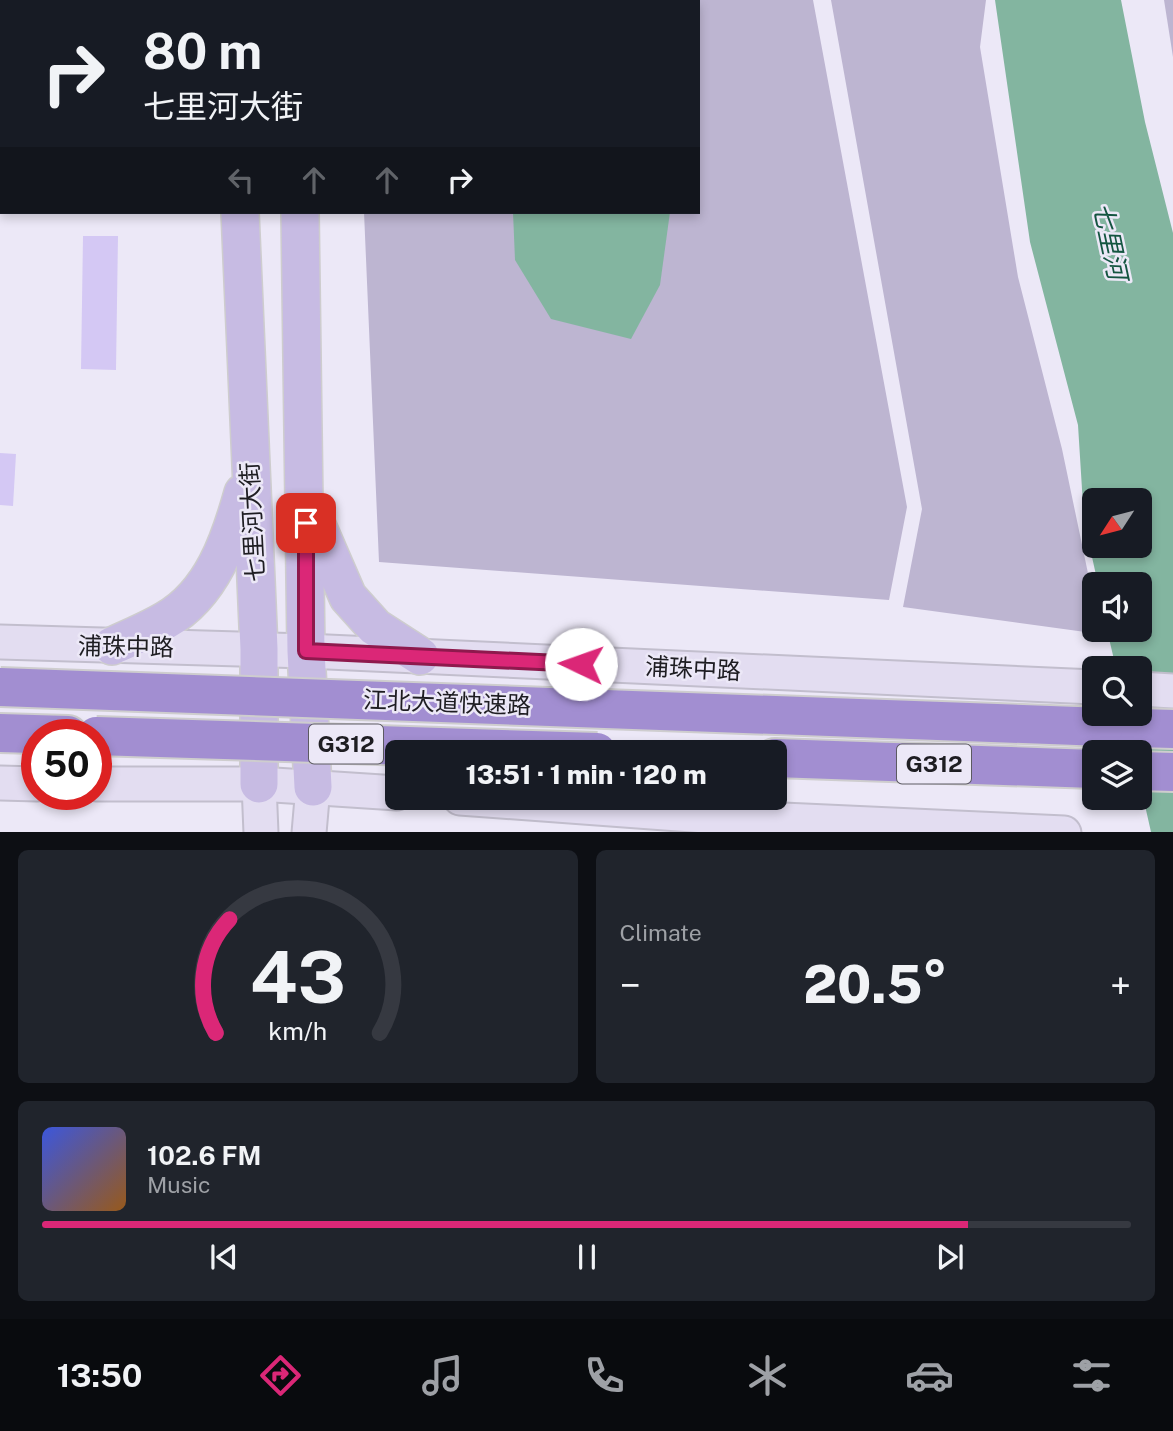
<!DOCTYPE html>
<meta charset="utf-8">
<style>
:root{--surface:#171b24;--page:#20242c;--text:#f1f3f6;--muted:#9ea1a6;--line:#363941;--accent:#db2777}
body{margin:0;font-family:"Public Sans","Noto Sans SC",sans-serif;background:var(--page);color:var(--text);height:100vh;display:flex;flex-direction:column;font-size:26px;white-space:nowrap}
*{box-sizing:border-box;margin:0}
p{font-size:23px;color:var(--muted)}
.icon{flex:none;width:38px;height:38px;fill:none;stroke:currentColor;stroke-width:2;stroke-linecap:round;stroke-linejoin:round}
.map{position:relative;height:832px;overflow:hidden}
.sheet{display:flex;flex-direction:column;gap:18px;padding:18px;background:#0d0f14;flex:1}
.sheet>*{flex:none}
.top-card{position:absolute;left:0px;top:0px;width:700px;height:214px;box-shadow:0 4px 10px #0003;background:#171b24;color:var(--text);overflow:hidden}
.needle{width:46px;rotate:234deg}
.fabs{position:absolute;left:1082px;top:488px;display:grid;gap:14px}
.fabs a{display:grid;place-items:center;width:70px;height:70px;border-radius:10px;background:var(--surface);box-shadow:0 4px 10px #0003;font-size:35px}
.speed{position:absolute;left:21px;top:719px;display:flex;gap:14px;font-size:35px;font-weight:700;text-align:center}
.speed>*{display:grid;place-content:center;width:91px;height:91px;border-radius:50%;background:var(--surface);box-shadow:0 4px 10px #0003;line-height:1}
.speed .limit{border:10px solid #d22;background:#fff;color:#111}
.pin{position:absolute;display:grid;place-items:center;width:60px;height:60px;color:#fff;margin:-30px;border-radius:14px;box-shadow:0 4px 10px #0006}
.me{position:absolute;width:77px;margin:-38px;rotate:273deg;stroke-linejoin:round;filter:drop-shadow(0 0 5px #0008)}
.turn{display:flex;align-items:center;gap:24px;height:147px;padding:0 28px;font-size:32px}
.turn .icon{width:91px;height:91px;stroke-width:2.5}
.turn b{display:block;font-size:49px;line-height:60px}
.lanes{display:flex;align-items:center;height:66px;padding:0 28px;background:#0003;justify-content:center;gap:35px;direction:ltr}
.lanes .off{opacity:.35}
.big{font-size:52px;font-weight:800;line-height:1.1}
.sheet .tile{flex:1;display:flex;flex-direction:column;justify-content:center;gap:10px;min-width:0;padding:0 24px;border-radius:10px;background:var(--page)}
.sheet .dial{align-items:center;gap:0}
.dial svg{height:182px;overflow:visible;fill:none;stroke:var(--line);stroke-width:7;stroke-linecap:round;text-anchor:middle}
.dial text{fill:var(--text);stroke:none}
.song{display:flex;align-items:center;gap:21px}
.cover{width:84px;height:84px;border-radius:10px;background:linear-gradient(135deg,hsl(230 70% 55%),hsl(30 70% 35%))}
.played{height:7px;border-radius:4px;background:linear-gradient(90deg,var(--accent) 85%,var(--line) 85%)}
.keys{display:flex;justify-content:space-around;direction:ltr}
.heat{display:flex;justify-content:space-between;align-items:center;font-size:38px;direction:ltr}
.sheet .tiles{flex:1;display:grid;gap:18px;grid-template-columns:1fr 1fr}
.tile:last-child{grid-column:span 2}
.trip{position:absolute;left:385px;top:740px;width:402px;height:70px;border-radius:10px;background:var(--surface);box-shadow:0 4px 10px #0003;font-weight:800;line-height:70px;text-align:center}
.dock{display:flex;height:112px;justify-content:space-around;align-items:center;background:#090b0e;color:var(--muted)}
.dock .icon{width:49px;height:49px}
.dock .on{color:var(--accent)}
.dock b{font-size:32px;color:var(--text)}
.map>svg:first-child{display:block}
.green{fill:#bdb5d1}
.water{fill:#83b5a0;fill-rule:evenodd}
.building{fill:#d4c8f4}
.lines{fill:none;stroke-linecap:round;stroke-linejoin:round}
.street-casing{stroke:#c2becd;stroke-width:26}
.secondary-casing{stroke:#c2becd;stroke-width:37}
.primary-casing{stroke:#cecdce;stroke-width:40}
.highway-casing{stroke:#cecdce;stroke-width:42}
.street{stroke:#fff;stroke-width:23}
.secondary{stroke:#e3ddf1;stroke-width:33}
.primary{stroke:#c7bbe3;stroke-width:37}
.highway{stroke:#a28ed1;stroke-width:38}
.highway-bridge-casing{stroke:#cecdce;stroke-width:42;stroke-linecap:butt}
.highway-bridge{stroke:#a28ed1;stroke-width:38}
.route-casing{stroke:#8e194d;stroke-width:18}
.route{stroke:#db2777;stroke-width:12}
.labels{text-anchor:middle;stroke-width:5;stroke-linejoin:round;paint-order:stroke}
.shield{fill:#ece8f7;stroke:#5c5a62;stroke-width:2}
.shield-label{font-size:23px;font-weight:bold;fill:#1e1d22}
.street-label{font-size:24px;fill:#1e1d22;stroke:#ece8f7}
.water-label{font-size:26px;font-style:italic;fill:#145541;stroke:#ece8f7}
</style>
<div class="map">
<svg width="1173" height="833" viewBox="0 0 1173 833">
<rect width="100%" height="100%" fill="#ece8f7"/>
<g class="green">
<path d="M356,0H813L907,507L889,600L379,562L364,212H698V2Z"/>
<path d="M831,0H986L980,47L1018,277L1062,449L1094,602V630H1100V634L903,607L922,509Z"/>
<path d="M1164,0H1173V57Z"/>
</g>
<g class="water">
<path d="M490,0H601L602,2H490Z"/>
<path d="M995,0H1121L1145,122L1173,233V832H1151L1139,779V752H1134L1125,714H1139V668H1116L1107,630H1139V584H1098L1084,521L1078,425L1030,242ZM1094,500H1139V546H1094Z"/>
<path d="M513,212H670L660,285L631,339L551,319L515,260Z"/>
</g>
<g class="building">
<path d="M83,236H118L116,370L81,369Z"/>
<path d="M0,453L16,454L13,506L0,505Z"/>
</g>
<g class="lines">
<g class="street-casing">
<path id="street" d="M0,175H2"/>
</g>
<g class="secondary-casing">
<g id="secondary">
<path d="M0,642L306,651L1094,687"/>
<path d="M1139,689L1173,691"/>
<path d="M0,783L37,784"/>
<path d="M96,784H259L397,793"/>
<path d="M259,784L261,833"/>
<path d="M460,798L719,817L1064,833"/>
<path d="M309,833L313,787"/>
</g>
</g>
<g class="primary-casing">
<g id="primary">
<path d="M233,0V2"/>
<path d="M294,0V2"/>
<path d="M240,212L259,649V784"/>
<path d="M300,212L306,651L313,787"/>
<path d="M312,514L348,597L375,627L420,656"/>
<path d="M112,646C130,638 149,630 166,620C212,594 230,540 243,493"/>
</g>
</g>
<g class="highway-casing">
<g id="highway">
<path d="M1104,727L1173,729"/>
<path d="M0,733L68,735"/>
<path d="M775,758L1094,769"/>
<path d="M1139,771L1173,772"/>
</g>
</g>
<use href="#street" class="street"/>
<use href="#secondary" class="secondary"/>
<use href="#primary" class="primary"/>
<use href="#highway" class="highway"/>
<g class="highway-bridge-casing">
<g id="highway-bridge">
<path d="M0,687L1104,727"/>
<path d="M96,736L597,752"/>
</g>
</g>
<use href="#highway-bridge" class="highway-bridge"/>
</g>
<g class="lines">
<g class="route-casing">
<path id="route" d="M306,523V651L581,664"/>
</g>
<use href="#route" class="route"/>
</g>
<g class="labels">
<g class="shield">
<rect x="309" y="724.5" width="74" height="39" rx="5"/>
<rect x="897" y="744.5" width="74" height="39" rx="5"/>
</g>
<g class="shield-label">
<text x="346" y="752">G312</text>
<text x="934" y="772">G312</text>
</g>
<g class="street-label">
<text transform="translate(253 522) rotate(-93)" y="8">七里河大街</text>
<text transform="translate(126 647) rotate(1)" y="8">浦珠中路</text>
<text transform="translate(693 669) rotate(3)" y="8">浦珠中路</text>
<text transform="translate(447 703) rotate(2)" y="8">江北大道快速路</text>
</g>
<g class="water-label">
<text transform="translate(1110 241) rotate(78)" y="9">七里河</text>
</g>
</g>
</svg>
<div class="fabs">
<a><svg class="needle" viewBox="-14 -14 28 28"><path d="M0-13l5 13h-10z" fill="#e53935"/><path d="M0 13l5-13h-10z" fill="#9ea1a6"/></svg></a>
<a><svg class="icon" aria-label="sound" viewBox="0 0 24 24"><path d="M4 9h4l5-4v14l-5-4H4zM17 9q2 3 0 6"/></svg></a>
<a><svg class="icon" aria-label="search" viewBox="0 0 24 24"><circle cx="10" cy="10" r="6"/><path d="M15 15l6 6"/></svg></a>
<a><svg class="icon" aria-label="layers" viewBox="0 0 24 24"><path d="M12 4l9 5-9 5-9-5zM3 14l9 5 9-5"/></svg></a>
</div>
<div class="speed"><div class="limit">50</div></div>
<div class="pin" style="left:306px;top:523px;background:#d93025"><svg class="icon" aria-label="arrive" viewBox="0 0 24 24"><path d="M6 21V4h12l-3 4 3 4H6"/></svg></div>
<svg class="me" style="left:581px;top:664px" viewBox="-20 -20 40 40"><circle r="19" fill="#fff"/><path d="M0-13L10 11 0 6-10 11z" fill="#db2777"/></svg>
<div class="trip">13:51 · 1 min · 120 m</div>
<div class="top-card">
<div class="turn"><svg class="icon" aria-label="right" viewBox="0 0 24 24"><path d="M7 20v-9h11M14 6l5 5-5 5"/></svg><div><b>80 m</b>七里河大街</div></div>
<div class="lanes"><svg class="icon off" aria-label="left" viewBox="0 0 24 24"><path d="M17 20v-9H6M10 6l-5 5 5 5"/></svg><svg class="icon off" aria-label="ahead" viewBox="0 0 24 24"><path d="M12 20V5M6 11l6-6 6 6"/></svg><svg class="icon off" aria-label="ahead" viewBox="0 0 24 24"><path d="M12 20V5M6 11l6-6 6 6"/></svg><svg class="icon" aria-label="right" viewBox="0 0 24 24"><path d="M7 20v-9h11M14 6l5 5-5 5"/></svg></div>
</div>
</div>
<section class="sheet">
<div class="tiles">
<div class="tile dial"><svg viewBox="0 0 100 80">
<path d="M14 69A42 42 0 1 1 86 69"/>
<path d="M14 69A42 42 0 0 1 20 19" stroke="#db2777"/>
<text x="50" y="56" font-size="32" font-weight="700">43</text>
<text x="50" y="72" font-size="11">km/h</text>
</svg></div>
<div class="tile"><p>Climate</p>
<div class="heat"><a>−</a><b class="big">20.5°</b><a>+</a></div>
</div>
<div class="tile">
<div class="song"><i class="cover"></i><div><b>102.6 FM</b><p>Music</p></div></div>
<div class="played"></div>
<div class="keys"><svg class="icon" aria-label="previous" viewBox="0 0 24 24"><path d="M18 5L8 12l10 7zM5 5v14"/></svg><svg class="icon" aria-label="pause" viewBox="0 0 24 24"><path d="M8 5v14M16 5v14"/></svg><svg class="icon" aria-label="next" viewBox="0 0 24 24"><path d="M6 5l10 7-10 7zM19 5v14"/></svg></div>
</div>
</div>
</section>
<nav class="dock">
<b>13:50</b>
<svg class="icon on" aria-label="directions" viewBox="0 0 24 24"><path d="M12 3l9 9-9 9-9-9zM9 14v-3h6M13 9l2 2-2 2"/></svg>
<svg class="icon" aria-label="music" viewBox="0 0 24 24"><path d="M9 18V5l10-2v13"/><circle cx="6" cy="18" r="3"/><circle cx="16" cy="16" r="3"/></svg>
<svg class="icon" aria-label="phone" viewBox="0 0 24 24"><path d="M5 4h4l2 5-3 2q2 4 5 5l2-3 5 2v4C11 20 4 13 5 4z"/></svg>
<svg class="icon" aria-label="climate" viewBox="0 0 24 24"><path d="M12 3v18M4 7l16 10M4 17L20 7"/></svg>
<svg class="icon" aria-label="car" viewBox="0 0 24 24"><path d="M5 17H2v-5l4-1 3-4h7l3 4 3 1v5h-3M9 17h6M6 11h13"/><circle cx="7" cy="17" r="2"/><circle cx="17" cy="17" r="2"/></svg>
<svg class="icon" aria-label="filters" viewBox="0 0 24 24"><path d="M4 7h16M4 17h16"/><circle cx="9" cy="7" r="2"/><circle cx="15" cy="17" r="2"/></svg>
</nav>
